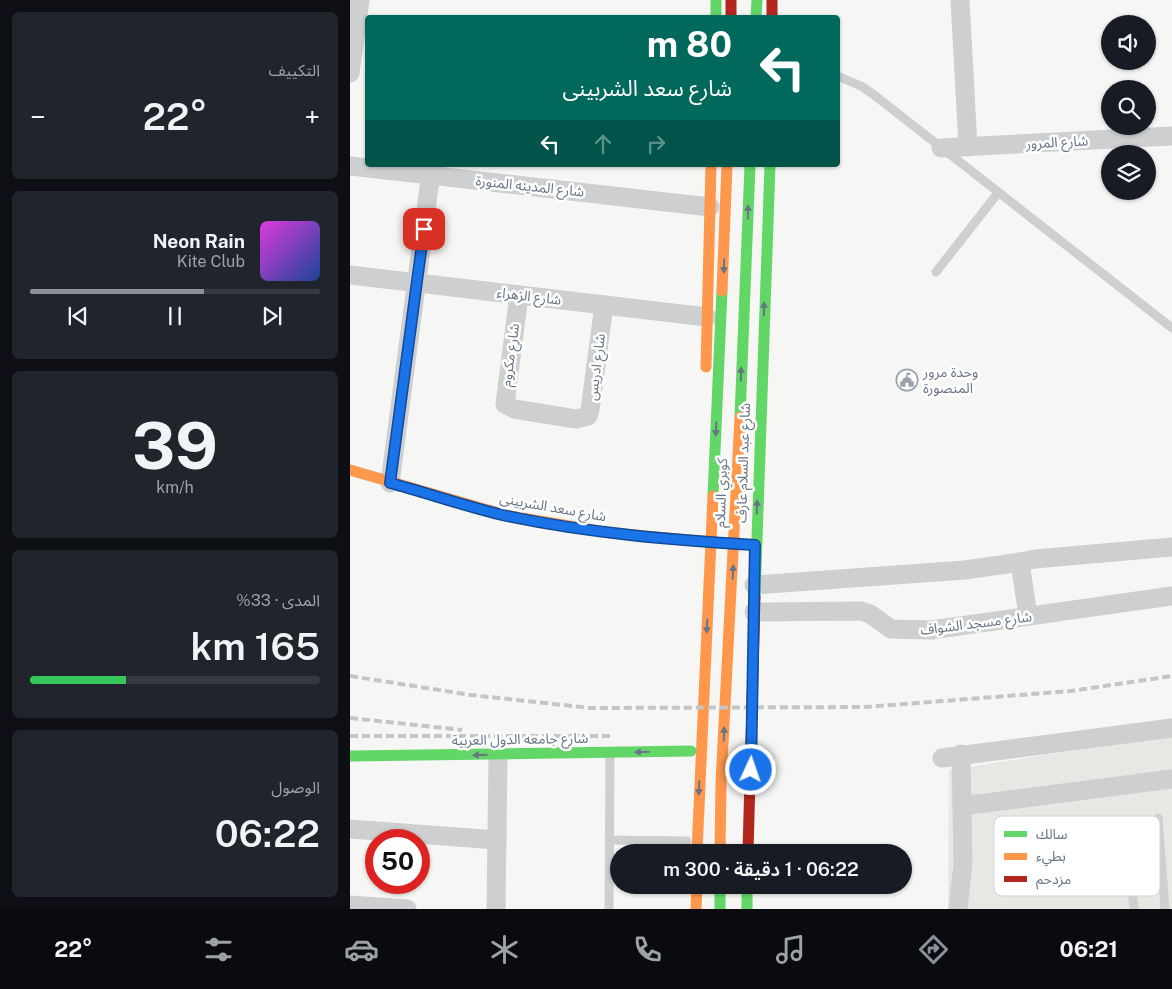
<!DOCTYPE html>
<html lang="ar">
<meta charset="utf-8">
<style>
:root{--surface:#171b24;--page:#20242c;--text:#f1f3f6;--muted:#9ea1a6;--line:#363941;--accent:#8c9099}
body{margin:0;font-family:"Public Sans","Noto Sans Arabic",sans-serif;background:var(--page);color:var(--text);direction:rtl;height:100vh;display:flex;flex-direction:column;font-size:19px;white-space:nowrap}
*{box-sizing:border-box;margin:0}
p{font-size:16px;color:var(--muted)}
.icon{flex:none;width:28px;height:28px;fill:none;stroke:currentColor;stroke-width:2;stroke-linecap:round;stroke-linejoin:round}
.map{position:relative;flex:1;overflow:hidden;direction:ltr}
.sheet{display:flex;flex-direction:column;gap:12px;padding:12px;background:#0d0f14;width:350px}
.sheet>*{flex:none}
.guide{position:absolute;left:15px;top:15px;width:475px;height:152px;border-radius:5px;box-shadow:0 1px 4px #0004;direction:rtl;background:#00695c;color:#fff;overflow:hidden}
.fabs{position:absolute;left:751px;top:15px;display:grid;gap:10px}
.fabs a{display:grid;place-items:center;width:55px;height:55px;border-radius:50%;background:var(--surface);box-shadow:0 1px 4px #0004;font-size:25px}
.speed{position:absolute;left:15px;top:829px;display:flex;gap:10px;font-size:25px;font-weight:700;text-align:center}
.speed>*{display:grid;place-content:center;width:65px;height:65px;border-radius:50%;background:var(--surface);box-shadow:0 1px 4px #0004;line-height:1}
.speed .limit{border:8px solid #d22;background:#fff;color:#111}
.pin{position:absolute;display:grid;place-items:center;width:42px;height:42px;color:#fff;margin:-21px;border-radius:10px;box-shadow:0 2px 8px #0006}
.me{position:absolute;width:55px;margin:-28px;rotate:3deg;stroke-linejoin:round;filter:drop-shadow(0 0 4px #0008)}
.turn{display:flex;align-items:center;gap:18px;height:105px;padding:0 25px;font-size:22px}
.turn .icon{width:65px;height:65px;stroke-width:2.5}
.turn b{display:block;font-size:35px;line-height:42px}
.lanes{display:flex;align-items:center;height:48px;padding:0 25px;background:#0003;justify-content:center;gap:25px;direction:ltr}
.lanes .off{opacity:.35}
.big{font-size:38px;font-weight:600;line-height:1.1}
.sheet .card{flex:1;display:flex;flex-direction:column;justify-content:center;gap:8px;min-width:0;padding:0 18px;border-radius:8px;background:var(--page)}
.sheet .dial{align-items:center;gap:0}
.dial b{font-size:65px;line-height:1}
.song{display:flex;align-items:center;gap:15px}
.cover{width:60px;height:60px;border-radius:8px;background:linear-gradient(135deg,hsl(300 70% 55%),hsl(220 70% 35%))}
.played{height:5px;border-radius:2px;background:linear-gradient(90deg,var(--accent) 60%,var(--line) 60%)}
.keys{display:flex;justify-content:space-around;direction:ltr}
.heat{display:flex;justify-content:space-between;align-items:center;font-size:28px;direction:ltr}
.charge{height:8px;border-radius:4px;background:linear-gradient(90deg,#34c759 33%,var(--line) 0)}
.trip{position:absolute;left:260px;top:844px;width:302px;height:50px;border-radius:25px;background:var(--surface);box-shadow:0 1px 4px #0004;font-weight:600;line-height:50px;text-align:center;direction:rtl}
.tabs{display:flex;height:80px;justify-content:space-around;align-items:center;background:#090b0e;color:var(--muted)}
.tabs .icon{width:35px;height:35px}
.tabs .selected{color:var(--accent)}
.tabs b{font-size:22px;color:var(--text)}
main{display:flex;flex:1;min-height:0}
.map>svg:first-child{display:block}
.green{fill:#e6e9e3}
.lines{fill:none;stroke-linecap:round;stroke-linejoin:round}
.lane{stroke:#cecfd0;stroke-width:9}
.street{stroke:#cecfd0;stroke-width:19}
.fast{stroke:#63d668;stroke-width:11}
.slow{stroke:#ff974d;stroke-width:11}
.jam{stroke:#b3261e;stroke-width:11}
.rail{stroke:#c4c5c5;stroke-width:4;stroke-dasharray:8 4;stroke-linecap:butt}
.oneway{fill:#677484}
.route-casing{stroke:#114b97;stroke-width:12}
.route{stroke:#1a73e8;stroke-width:9}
.labels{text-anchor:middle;stroke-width:5;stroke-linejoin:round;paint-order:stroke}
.street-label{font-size:14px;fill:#677484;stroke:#fff}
.poi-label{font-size:14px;fill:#677484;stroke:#fff;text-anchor:start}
.key{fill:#fff;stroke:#d1d5da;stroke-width:1}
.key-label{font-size:14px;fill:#677484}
</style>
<main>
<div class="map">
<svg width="822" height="909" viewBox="0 0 822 909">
<rect width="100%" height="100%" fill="#f6f6f5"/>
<path class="green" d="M822,735V909H598L599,770Z"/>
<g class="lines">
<g class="lane">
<path d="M488,76L513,87L528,98L822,328"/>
<path d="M586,272L648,193"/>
<path d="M808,818L815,909"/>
<path d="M775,821L784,909"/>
<path d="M259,840L337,841"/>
<path d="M259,909L260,755"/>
</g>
<g class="street">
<path d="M610,0L618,147"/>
<path d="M0,73L10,0"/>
<path d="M591,148L822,136"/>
<path d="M0,166L360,207"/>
<path d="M0,275L357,317"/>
<path d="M169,295L155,404L164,409L226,419L238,416L240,410L254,305"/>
<path d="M40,483L82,165"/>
<path d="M404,585L615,570L670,562"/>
<path d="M404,612L511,611L520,614L541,629L581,630L822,596"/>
<path d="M678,616L670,562L685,559L822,547"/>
<path d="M592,758L822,728"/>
<path d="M612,806L822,779"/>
<path d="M0,829L147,840"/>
<path d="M0,905L57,909"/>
<path d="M146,909L148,755"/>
<path d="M608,909L613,864L611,754"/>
</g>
<g class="fast">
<path d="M366,0V18"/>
<path d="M406,18L407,0"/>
<path d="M390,417L400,165"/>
<path d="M363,496L372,291"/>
<path d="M405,597L420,165"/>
<path d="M0,756L341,751"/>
<path d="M370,885V909"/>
<path d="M397,885V909"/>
</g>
<g class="slow">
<path d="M372,291L377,165"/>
<path d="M356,367L361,165"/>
<path d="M0,470L155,515L261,533L383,544"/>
<path d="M347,852L363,496"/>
<path d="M370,852L371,782L390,417"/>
<path d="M346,909L347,885"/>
</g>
<g class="jam">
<path d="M381,0V18"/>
<path d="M422,0V18"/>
<path d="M398,852L405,597"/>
</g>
<g class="rail">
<path d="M0,676L121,695L241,708L516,707L721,691L822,676"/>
<path d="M0,718L112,730"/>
<path d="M0,736H264"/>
</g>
</g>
<defs><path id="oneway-solid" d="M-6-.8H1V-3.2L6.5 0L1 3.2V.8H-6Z" transform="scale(1.25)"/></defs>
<g class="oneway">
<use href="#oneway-solid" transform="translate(398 212) rotate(-88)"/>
<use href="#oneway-solid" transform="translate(374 266) rotate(92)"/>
<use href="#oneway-solid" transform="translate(414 309) rotate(-88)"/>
<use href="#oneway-solid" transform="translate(391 374) rotate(-88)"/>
<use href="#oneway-solid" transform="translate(366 429) rotate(93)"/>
<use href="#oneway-solid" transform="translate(407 507) rotate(-88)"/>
<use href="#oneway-solid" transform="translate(383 572) rotate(-87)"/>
<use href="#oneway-solid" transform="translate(357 626) rotate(93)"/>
<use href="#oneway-solid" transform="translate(374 734) rotate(-87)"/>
<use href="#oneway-solid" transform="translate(292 752) rotate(179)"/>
<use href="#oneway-solid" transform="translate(130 755) rotate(179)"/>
<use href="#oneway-solid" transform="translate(349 788) rotate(93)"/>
</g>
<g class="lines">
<g class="route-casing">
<path id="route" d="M74,229L40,483C78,493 117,507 157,516C238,533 322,540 405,545L401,770"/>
</g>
<use href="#route" class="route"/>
</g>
<defs>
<g id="civic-ring" transform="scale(1.125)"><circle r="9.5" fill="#fff" stroke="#99a2ac" stroke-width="1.5"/><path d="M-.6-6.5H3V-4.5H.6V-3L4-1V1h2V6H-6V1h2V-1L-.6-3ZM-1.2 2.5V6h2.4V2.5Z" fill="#99a2ac"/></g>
</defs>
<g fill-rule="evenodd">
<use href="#civic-ring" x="557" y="380"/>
</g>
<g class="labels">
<g class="street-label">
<text transform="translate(707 142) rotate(-3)" y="5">شارع المرور</text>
<text transform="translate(180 186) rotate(6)" y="5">شارع المدينه المنورة</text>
<text transform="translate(179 296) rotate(7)" y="5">شارع الزهراء</text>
<text transform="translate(160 355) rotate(-82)" y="5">شارع مكروم</text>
<text transform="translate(246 367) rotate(-83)" y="5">شارع ادريس</text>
<text transform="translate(393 463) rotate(-88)" y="5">شارع عبد السلام عارف</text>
<text transform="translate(371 493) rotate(-88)" y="5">كوبري السلام</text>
<text transform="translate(203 507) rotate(10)" y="5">شارع سعد الشربينى</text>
<text transform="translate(626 623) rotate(-7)" y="5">شارع مسجد الشواف</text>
<text transform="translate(170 739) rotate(-1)" y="5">شارع جامعه الدول العربية</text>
</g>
<g class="poi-label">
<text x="573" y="377">وحدة مرور<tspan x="573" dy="16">المنصورة</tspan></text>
</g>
</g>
<rect x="644" y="816" width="166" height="80" rx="8" class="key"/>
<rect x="654" y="831" width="23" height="6" fill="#63d668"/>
<rect x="654" y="853" width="23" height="7" fill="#ff974d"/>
<rect x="654" y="876" width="23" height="6" fill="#b3261e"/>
<g class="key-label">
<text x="686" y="839">سالك</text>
<text x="686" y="861">بطيء</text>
<text x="686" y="884">مزدحم</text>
</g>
</svg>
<div class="fabs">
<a><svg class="icon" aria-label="sound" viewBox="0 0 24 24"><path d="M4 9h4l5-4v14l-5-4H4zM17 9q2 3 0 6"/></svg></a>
<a><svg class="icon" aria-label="search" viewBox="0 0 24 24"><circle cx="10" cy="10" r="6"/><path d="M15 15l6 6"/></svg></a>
<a><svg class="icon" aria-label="layers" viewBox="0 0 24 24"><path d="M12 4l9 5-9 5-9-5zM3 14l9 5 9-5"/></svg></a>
</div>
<div class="speed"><div class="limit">50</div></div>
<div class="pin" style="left:74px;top:229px;background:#d93025"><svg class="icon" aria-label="arrive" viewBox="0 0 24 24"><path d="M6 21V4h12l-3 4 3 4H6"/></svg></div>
<svg class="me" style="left:401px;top:770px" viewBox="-20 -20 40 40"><circle r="17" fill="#1a73e8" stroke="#fff" stroke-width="3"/><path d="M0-11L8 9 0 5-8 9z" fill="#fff"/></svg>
<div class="trip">06:22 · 1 دقيقة · 300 m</div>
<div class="guide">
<div class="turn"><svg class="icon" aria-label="left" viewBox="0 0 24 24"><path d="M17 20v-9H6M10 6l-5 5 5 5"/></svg><div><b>80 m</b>شارع سعد الشربينى</div></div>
<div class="lanes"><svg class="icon" aria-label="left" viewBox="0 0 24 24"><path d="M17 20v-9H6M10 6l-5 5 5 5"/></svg><svg class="icon off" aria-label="ahead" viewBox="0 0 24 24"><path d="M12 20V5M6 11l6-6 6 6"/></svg><svg class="icon off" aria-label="right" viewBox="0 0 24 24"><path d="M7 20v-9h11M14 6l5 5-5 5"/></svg></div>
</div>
</div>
<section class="sheet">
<div class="card"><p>التكييف</p>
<div class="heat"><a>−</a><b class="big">22°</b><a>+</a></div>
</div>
<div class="card">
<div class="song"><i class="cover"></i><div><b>Neon Rain</b><p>Kite Club</p></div></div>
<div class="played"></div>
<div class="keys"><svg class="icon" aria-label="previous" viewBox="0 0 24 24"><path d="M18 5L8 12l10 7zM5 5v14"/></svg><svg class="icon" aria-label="pause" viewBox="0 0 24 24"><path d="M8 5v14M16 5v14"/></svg><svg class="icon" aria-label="next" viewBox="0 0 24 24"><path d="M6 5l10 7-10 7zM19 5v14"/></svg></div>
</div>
<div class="card dial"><b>39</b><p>km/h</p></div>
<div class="card"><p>المدى · 33%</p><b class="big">165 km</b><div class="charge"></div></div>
<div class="card"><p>الوصول</p><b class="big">06:22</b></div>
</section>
</main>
<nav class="tabs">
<b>06:21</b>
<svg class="icon selected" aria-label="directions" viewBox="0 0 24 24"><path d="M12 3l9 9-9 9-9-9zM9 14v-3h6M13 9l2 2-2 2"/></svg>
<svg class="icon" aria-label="music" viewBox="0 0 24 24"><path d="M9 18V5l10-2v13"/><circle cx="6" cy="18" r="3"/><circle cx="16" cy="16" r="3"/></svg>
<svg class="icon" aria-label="phone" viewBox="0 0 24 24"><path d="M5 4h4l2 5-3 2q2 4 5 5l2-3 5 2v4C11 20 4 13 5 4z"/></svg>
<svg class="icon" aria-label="climate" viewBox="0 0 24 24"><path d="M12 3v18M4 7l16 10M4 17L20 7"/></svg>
<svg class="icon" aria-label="car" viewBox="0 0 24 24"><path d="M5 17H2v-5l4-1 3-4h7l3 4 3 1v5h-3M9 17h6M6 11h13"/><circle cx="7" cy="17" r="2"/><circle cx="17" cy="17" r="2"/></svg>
<svg class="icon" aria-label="filters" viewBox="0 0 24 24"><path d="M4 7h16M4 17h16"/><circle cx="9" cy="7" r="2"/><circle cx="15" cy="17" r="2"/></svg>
<b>22°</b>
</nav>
